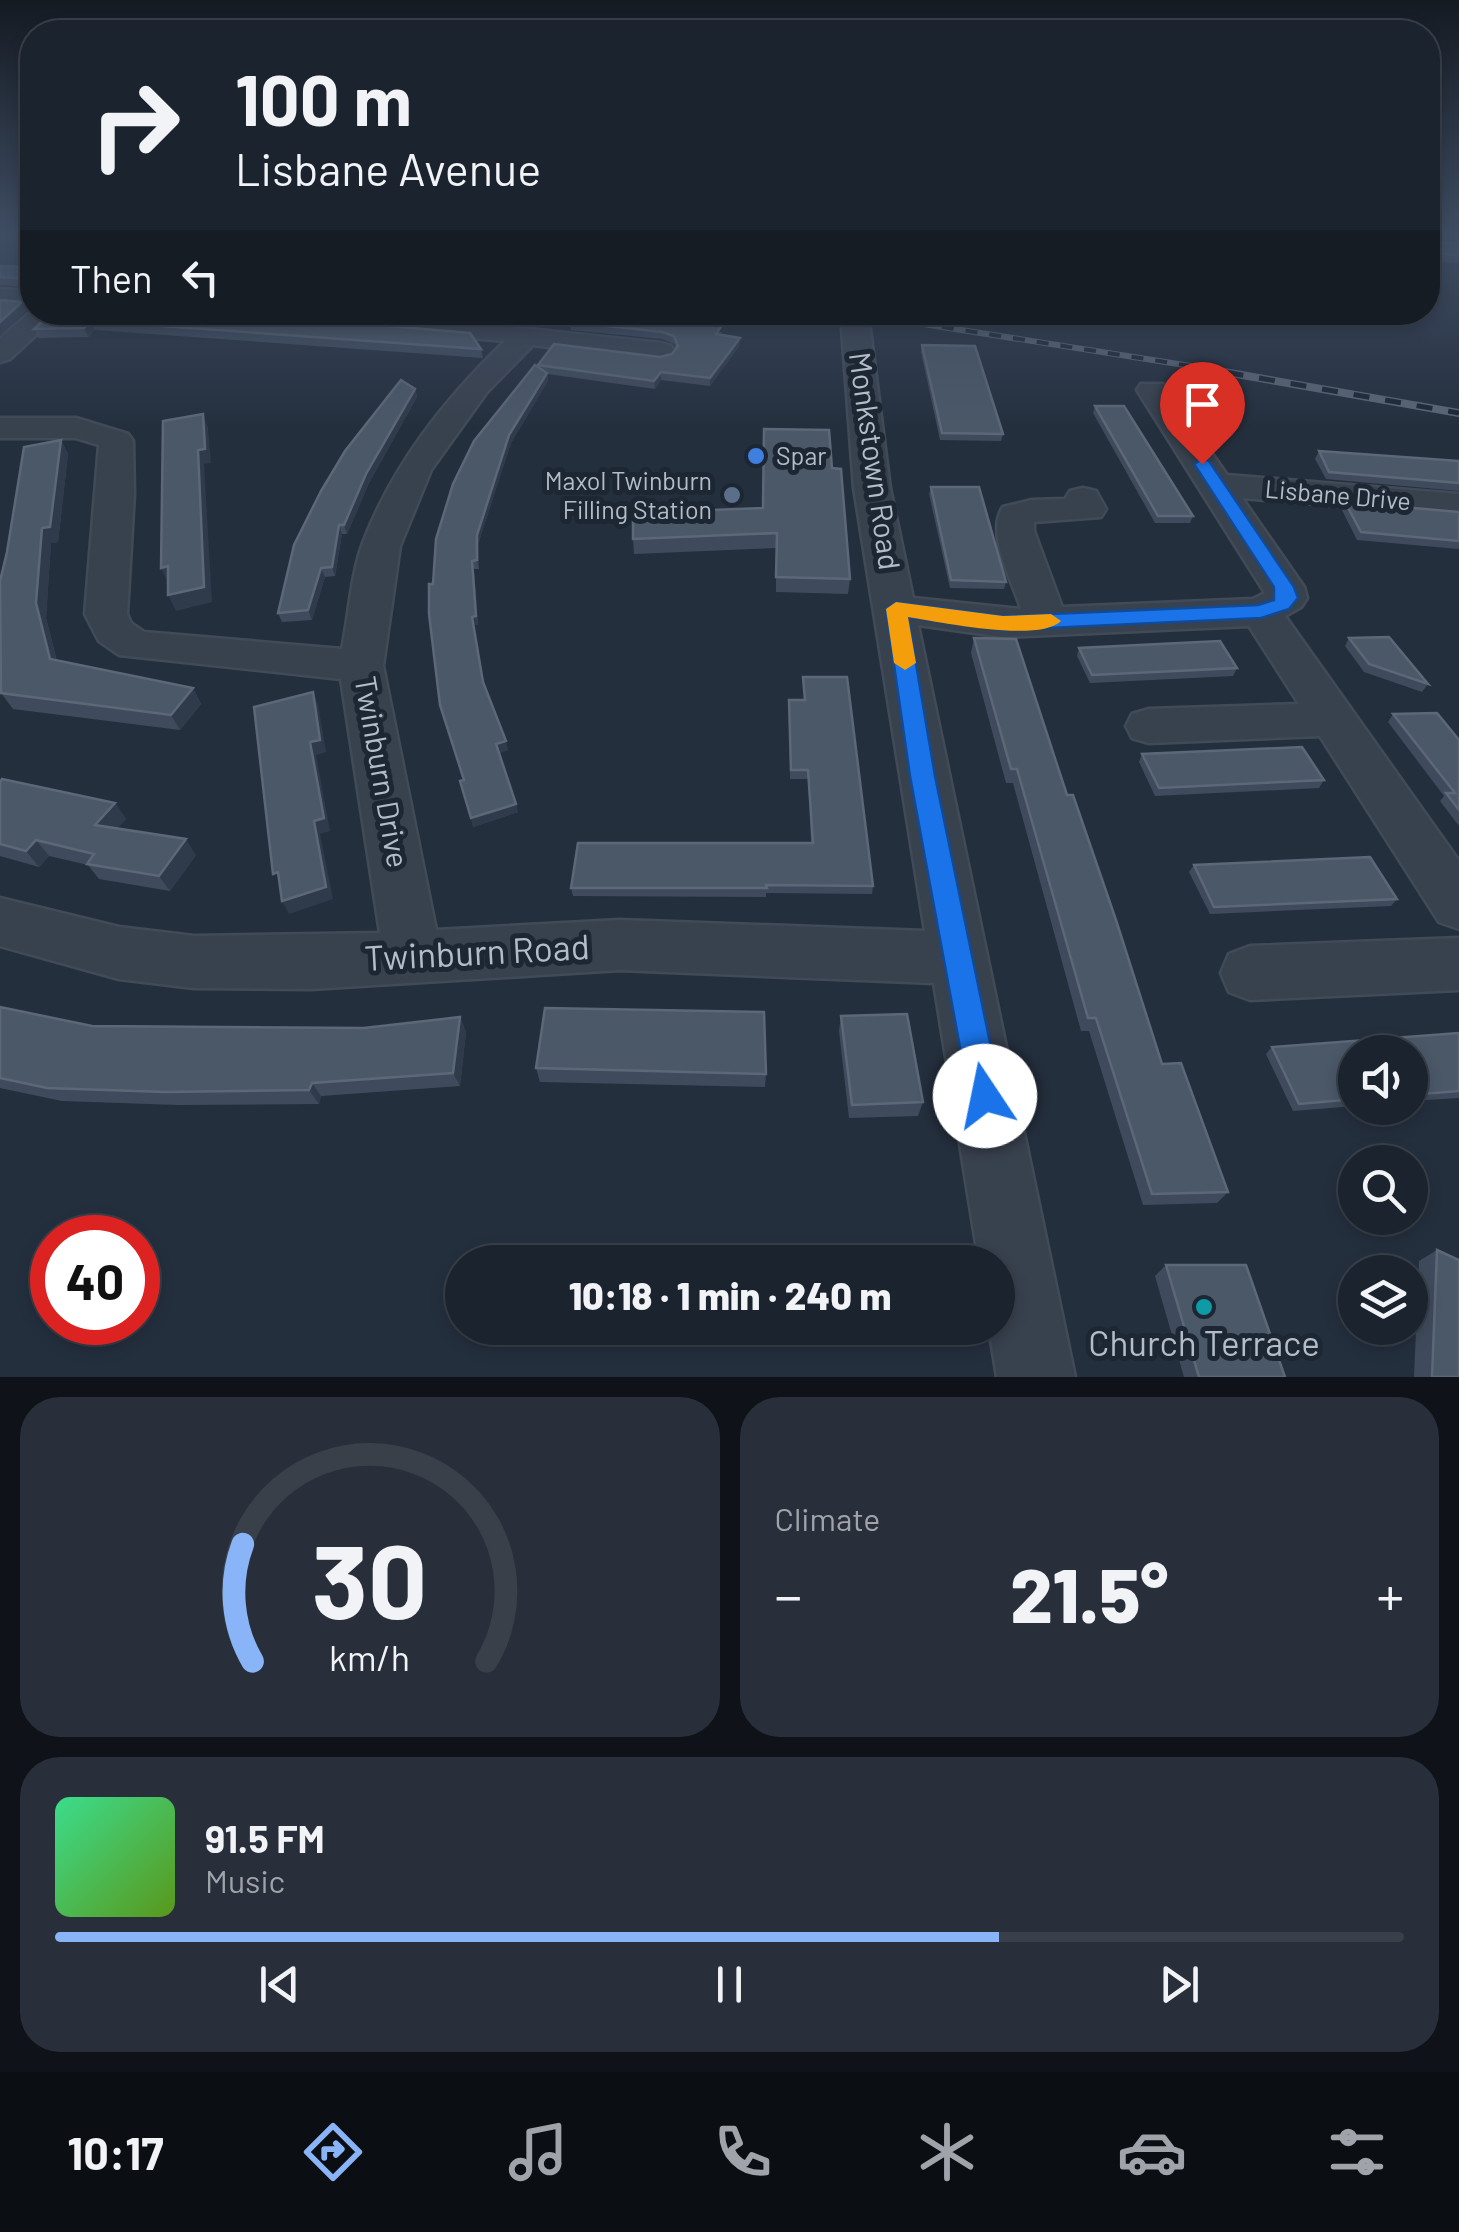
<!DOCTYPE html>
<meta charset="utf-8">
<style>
:root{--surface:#1b232e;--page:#282f3a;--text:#f1f3f6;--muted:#a0a4aa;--line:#39404a;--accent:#8ab4f8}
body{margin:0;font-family:Barlow,sans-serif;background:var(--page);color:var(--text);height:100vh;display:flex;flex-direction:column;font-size:38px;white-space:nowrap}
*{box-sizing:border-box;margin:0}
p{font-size:32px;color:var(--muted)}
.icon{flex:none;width:55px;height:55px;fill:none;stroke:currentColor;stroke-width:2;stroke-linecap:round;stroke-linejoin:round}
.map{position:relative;height:1377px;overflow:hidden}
.sheet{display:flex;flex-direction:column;gap:20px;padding:20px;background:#0f1319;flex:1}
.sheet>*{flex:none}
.hud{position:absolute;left:20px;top:20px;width:1420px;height:305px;border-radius:40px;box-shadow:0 5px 15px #0003,0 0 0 2px var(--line);background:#1b232e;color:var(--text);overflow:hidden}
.buttons{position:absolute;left:1338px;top:1035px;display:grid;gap:20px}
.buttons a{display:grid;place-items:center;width:90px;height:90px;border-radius:50%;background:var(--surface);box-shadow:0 5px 15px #0003,0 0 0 2px var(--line);font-size:50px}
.speed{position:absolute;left:30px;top:1215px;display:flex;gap:20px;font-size:50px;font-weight:700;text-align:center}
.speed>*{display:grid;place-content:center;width:130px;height:130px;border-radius:50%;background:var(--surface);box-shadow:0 5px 15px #0003,0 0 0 2px var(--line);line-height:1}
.speed .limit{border:15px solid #d22;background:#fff;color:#111}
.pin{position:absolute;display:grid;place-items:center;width:85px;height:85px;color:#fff;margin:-102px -42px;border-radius:50% 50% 50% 0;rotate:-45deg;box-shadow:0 0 10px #0007}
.pin .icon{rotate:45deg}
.me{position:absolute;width:110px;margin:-55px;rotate:349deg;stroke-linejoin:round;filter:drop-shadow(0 0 8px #0008)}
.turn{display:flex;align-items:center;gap:35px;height:210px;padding:0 50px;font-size:45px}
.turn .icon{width:130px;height:130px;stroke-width:2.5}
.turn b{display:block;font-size:70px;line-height:85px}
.then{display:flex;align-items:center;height:95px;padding:0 50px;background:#0003;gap:20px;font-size:38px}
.big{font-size:75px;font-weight:800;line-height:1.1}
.sheet .widget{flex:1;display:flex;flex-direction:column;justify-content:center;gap:15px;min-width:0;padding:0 35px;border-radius:40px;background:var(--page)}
.sheet .dial{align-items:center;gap:0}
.dial svg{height:260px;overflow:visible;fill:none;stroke:var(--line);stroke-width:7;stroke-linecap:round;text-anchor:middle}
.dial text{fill:var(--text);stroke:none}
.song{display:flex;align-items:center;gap:30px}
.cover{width:120px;height:120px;border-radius:15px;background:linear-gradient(135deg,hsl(150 70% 55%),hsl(90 70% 35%))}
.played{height:10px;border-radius:5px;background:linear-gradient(90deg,var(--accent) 70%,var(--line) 70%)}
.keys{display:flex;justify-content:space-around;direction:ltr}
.heat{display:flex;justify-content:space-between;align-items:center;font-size:55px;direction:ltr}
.sheet .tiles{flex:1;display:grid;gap:20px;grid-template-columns:1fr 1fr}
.widget:last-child{grid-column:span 2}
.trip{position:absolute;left:445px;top:1245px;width:570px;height:100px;border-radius:50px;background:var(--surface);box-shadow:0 5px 15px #0003,0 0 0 2px var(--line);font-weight:800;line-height:100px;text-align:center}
.tab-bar{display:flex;height:160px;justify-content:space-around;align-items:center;background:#0b0e12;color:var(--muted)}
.tab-bar .icon{width:70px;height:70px}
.tab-bar .selected{color:var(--accent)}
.tab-bar b{font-size:45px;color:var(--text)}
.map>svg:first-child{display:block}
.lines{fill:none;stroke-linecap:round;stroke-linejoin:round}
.minor-casing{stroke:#414a57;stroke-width:5}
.minor{fill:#38414e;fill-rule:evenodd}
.rail-far1-casing{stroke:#5a6575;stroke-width:6}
.rail-casing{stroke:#5a6575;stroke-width:8}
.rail-far1{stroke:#1d2633;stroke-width:4;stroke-dasharray:12;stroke-linecap:butt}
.rail{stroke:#1d2633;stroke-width:5;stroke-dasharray:16;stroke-linecap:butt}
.minor-bridge-casing{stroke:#414a57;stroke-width:29;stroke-linecap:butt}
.minor-bridge{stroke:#38414e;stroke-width:26}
.wall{fill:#3f4b5c}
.shaded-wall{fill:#2f3b4b}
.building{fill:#4b5868;stroke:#5c6777;stroke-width:2.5}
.route{fill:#1a73e8;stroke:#114b97;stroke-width:2.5}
.slow{fill:#f59e0b}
.shop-dot{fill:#3f7fe0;stroke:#1d2633;stroke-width:4}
.service-dot{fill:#5c6f8a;stroke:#1d2633;stroke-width:4}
.culture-dot{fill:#0f9aa8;stroke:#1d2633;stroke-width:4}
.labels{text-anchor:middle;stroke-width:10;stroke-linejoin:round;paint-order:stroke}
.far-poi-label{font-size:25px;fill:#b4bcc9;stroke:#1d2633;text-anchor:start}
.far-street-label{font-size:25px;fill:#b4bcc9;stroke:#1d2633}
.street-label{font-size:30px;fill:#b4bcc9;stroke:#1d2633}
.near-street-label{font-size:35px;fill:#b4bcc9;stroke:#1d2633}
.near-poi-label{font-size:35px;fill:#b4bcc9;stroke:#1d2633}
</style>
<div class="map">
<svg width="1459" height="1377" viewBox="0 0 1459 1377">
<rect width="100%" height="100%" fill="#242f3e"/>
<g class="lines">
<g class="minor-casing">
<g id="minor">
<rect x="1428" y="235" width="31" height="12"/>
<path d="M0,289L32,291V307L0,305Z"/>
<path d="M32,311L61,312L10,359L0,362V338Z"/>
<path d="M251,312H370L661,343L671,346L675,352L671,358L661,361L533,345L487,392L431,470L400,546L383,666L436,930L620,920L925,931L854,488L842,329L856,321L870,329L890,488L913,598L1021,609C1013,582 985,533 1003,507L1032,500L1065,499L1070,491L1083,488L1096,491L1106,509L1101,517L1034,522V531L1062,607L1253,599L1265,593L1137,390L1141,384H1163L1227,475L1459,494V516L1242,498L1304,587L1307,598L1301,607L1285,616L1459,861V929L1439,922L1320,736L1149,743L1132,738L1126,726L1132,714L1149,709L1299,704L1249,626L1003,637L918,625L1075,1377H997L989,1328H998V1262H979L934,983L620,970L311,989L194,988L119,979L0,946V898L119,927L194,936L380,933L341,679L119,655L99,641L85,614L99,445L76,438H0V418H76L128,434L133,441L134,494L127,614L131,623L144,632L342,649C349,615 351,575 363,543C393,464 445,399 505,341L264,320Z"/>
<path d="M1459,938V990L1250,1000L1229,992L1221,973L1229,954L1250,946Z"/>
</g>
</g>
<use href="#minor" class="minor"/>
<g class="rail-far1-casing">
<path id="rail-far1" d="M847,312L1210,369"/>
</g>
<g class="rail-casing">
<path id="rail" d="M1196,367L1459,413"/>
</g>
<use href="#rail-far1" class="rail-far1"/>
<use href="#rail" class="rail"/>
<g class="minor-bridge-casing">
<path id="minor-bridge" d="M855,312L856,329"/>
</g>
<use href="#minor-bridge" class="minor-bridge"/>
</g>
<g class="wall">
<path d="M1428,235L1429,243H1459V263L1428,261Z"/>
<path d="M0,266L32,267V301L29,287L0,285Z"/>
<path d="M52,312L261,315L481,349L483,358L95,330L88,337L38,338L34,329Z"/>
<path d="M410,312H454L455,317Z"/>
<path d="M1384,312H1412L1410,317Z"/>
<path d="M570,322L722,332L720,335L740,345L710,386L661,380L655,389L547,374L548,381L511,443L478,544L479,569H474L478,625H474L484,686L508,750L499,753L518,812L473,827L464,780L433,584L538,365L660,357L672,354L676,349L674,344L662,339L571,330Z"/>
<path d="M922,345L1003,434L1001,441L940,440L921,352Z"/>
<path d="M415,389L417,397L369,483L347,534H342L335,576L325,577L312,620L282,622L278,613Z"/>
<path d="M1095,406L1193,516L1190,523H1155L1093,413Z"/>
<path d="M61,440L68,454L58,542L51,543L46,618L57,661L193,688L201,704L180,730L13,709L1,693Z"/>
<path d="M1319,451L1459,461V491L1326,479L1315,459Z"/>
<path d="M832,468L850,579L848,594L776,592V548L634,554L633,539L763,508Z"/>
<path d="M931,487L1006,582L1004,589L950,588L929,494Z"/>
<path d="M1345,502L1459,512V549L1357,540L1342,510Z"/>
<path d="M974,638L1067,795L1162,1064L1228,1192L1217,1203L1143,1205L1089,1031H1081L1013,783H1006L971,653Z"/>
<path d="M1349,638L1428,684L1422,692L1364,672L1345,646Z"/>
<path d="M1079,648L1237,668L1233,676L1090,683L1077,656Z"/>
<path d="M803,677L873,886L872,894L766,893V897L573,896L571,888L811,843L808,779H790L789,700H804Z"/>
<path d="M1393,714L1459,740V826L1440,801L1444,796L1388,722Z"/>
<path d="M1142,754L1324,780L1319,788L1155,796L1139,762Z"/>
<path d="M0,782L115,803L126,819L117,828L196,855L170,891L99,879L88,865L49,856L39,867L0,856Z"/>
<path d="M1194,865L1397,899L1391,906L1210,914L1189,872Z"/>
<path d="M0,1007L92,1026L364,1028L460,1017L466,1032L460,1086L321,1096L319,1104L178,1105L62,1101L0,1088Z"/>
<path d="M841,1016L923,1102L918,1116L849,1118L839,1031Z"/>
<path d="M1459,1033V1098L1410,1101V1052H1355V1106L1293,1111L1266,1054L1272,1047Z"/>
<path d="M536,1068L766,1074L765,1087L540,1082Z"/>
<path d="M1437,1250L1459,1377H1414L1419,1261Z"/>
<path d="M1166,1265L1285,1377H1184L1155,1276Z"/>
</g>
<g class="shaded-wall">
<path d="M22,302L27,310L0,336V322Z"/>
<path d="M91,321L95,330L88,337L84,328Z"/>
<path d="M740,338V345L710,386V378Z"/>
<path d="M661,372V380L655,389L654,381Z"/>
<path d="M547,373L548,381L511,443L478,544L479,569L477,560V535L509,435Z"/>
<path d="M415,389L417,397L369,483L347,534L344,525L366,474Z"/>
<path d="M203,414L208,428L211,463L204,464L212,602L176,611L168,595L198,450Z"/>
<path d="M61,440L68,454L58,542L51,543L46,618L60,675L50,659L36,603L42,528Z"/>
<path d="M339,525L342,534L335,576L332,567Z"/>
<path d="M472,561L478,625H474L472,617Z"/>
<path d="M168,566V583L161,568Z"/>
<path d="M321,568L325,577L312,620L308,610Z"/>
<path d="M193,688L201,704L180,730L171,715Z"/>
<path d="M313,692L318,705L326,752L316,755L330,831L320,834L333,899L289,914L282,901L314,821L310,742Z"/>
<path d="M506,741L508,750L499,753L496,744Z"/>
<path d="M115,803L126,819L107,840L95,825Z"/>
<path d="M516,804L518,812L473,827L471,818Z"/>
<path d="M186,839L196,855L170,891L159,876Z"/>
<path d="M36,840L49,856L39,867L26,851Z"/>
<path d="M460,1017L466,1032L460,1086L453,1073Z"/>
<path d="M312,1083L321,1096L319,1104L309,1090Z"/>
</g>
<g class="building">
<path d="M1428,235L1429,243H1459V255L1428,253Z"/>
<path d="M0,266L32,267V299L28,279L0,277Z"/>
<path d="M0,300L22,302L0,322Z"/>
<path d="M52,312H256L261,315L470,333L481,349L91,321L84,328L34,329Z"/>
<path d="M577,312H606L722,325L716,334L740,338L710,378L661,372L654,381L538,365L554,344L660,357L672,354L678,346L674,336L662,332L570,322Z"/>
<path d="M922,345L975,346L1003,434L942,433Z"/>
<path d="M535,365L547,373L509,435L477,535V560L472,561L476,616L472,617L483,682L506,741L496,744L516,804L471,818L460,781L464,780L440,705L429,614V584H433L436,539L453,484L474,441Z"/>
<path d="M401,380L415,389L366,474L344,525H339L332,567L321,568L308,610L278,613L294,545L321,491L345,451Z"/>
<path d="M1095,406H1124L1193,516H1158Z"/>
<path d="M203,414L205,449L198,450L204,587L168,595V566L161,568L163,421Z"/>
<path d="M764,429L829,430L832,468L841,469L850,579L776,577L777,533L633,539V513L763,508Z"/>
<path d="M61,440L50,527L42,528L36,603L50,659L193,688L171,715L1,693L0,581L7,552L24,447Z"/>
<path d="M1319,451L1459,461V483L1329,472Z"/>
<path d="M931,487H979L1006,582L951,580Z"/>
<path d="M1345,502L1459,512V541L1361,532Z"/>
<path d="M1389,637L1428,684L1369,664L1349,638Z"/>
<path d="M974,638L1016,639L1067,795H1073L1116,920L1162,1064L1181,1063L1228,1192L1152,1194L1096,1018H1088L1017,769H1011Z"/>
<path d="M1220,641L1237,668L1092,675L1079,648Z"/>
<path d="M803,677H847L873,886L766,885L767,888H571L578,843H813L808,770H791L789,700H805Z"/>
<path d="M313,692L320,740L310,742L324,818L314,821L326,887L282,901L278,872L273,874L254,707Z"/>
<path d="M1437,713L1459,740V810L1446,793H1455L1393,714Z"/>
<path d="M1302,747L1324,780L1159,788L1142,754Z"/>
<path d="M2,779L115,803L95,825L186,839L159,876L87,864L94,854L36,840L26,851L0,844V782Z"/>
<path d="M1370,857L1397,899L1214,907L1194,865Z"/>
<path d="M0,1007L92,1026L364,1028L460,1017L453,1073L312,1083L309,1090L165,1092L47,1088L0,1078Z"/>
<path d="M545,1008L764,1012L766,1074L536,1068Z"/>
<path d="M907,1014L923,1102L852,1105L841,1016Z"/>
<path d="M1459,1033V1091L1410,1095V1052H1355V1099L1299,1104L1272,1047Z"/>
<path d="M1437,1250L1459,1260V1377H1432Z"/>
<path d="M1166,1265H1246L1285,1377H1199Z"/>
</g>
<linearGradient id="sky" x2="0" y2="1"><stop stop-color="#141a22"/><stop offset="0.55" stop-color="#3f4d63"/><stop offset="1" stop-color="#3f4d63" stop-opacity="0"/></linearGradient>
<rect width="1459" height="428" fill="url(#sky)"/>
<path class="route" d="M1202,459L1209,461L1294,587L1298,598L1289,609L1261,618L1003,630L908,617L935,776L1001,1096L997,1108L985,1113L973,1108L969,1096L910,776L886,609L896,602L1003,616L1258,605L1274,600V587L1194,464Z"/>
<path class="slow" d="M896,602L1003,616L1051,614L1061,621C1039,643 940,622 908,617L916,663L905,670L894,663L886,609Z"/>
<circle class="shop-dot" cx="756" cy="456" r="10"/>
<circle class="service-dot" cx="732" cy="495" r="10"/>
<circle class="culture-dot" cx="1204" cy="1307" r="10"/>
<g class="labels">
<g class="far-poi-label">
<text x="776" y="465">Spar</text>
<text x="712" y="490" text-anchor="end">Maxol Twinburn<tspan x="712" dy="29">Filling Station</tspan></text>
</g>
<g class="far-street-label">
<text transform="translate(1338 495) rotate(5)" y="9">Lisbane Drive</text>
</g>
<g class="street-label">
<text transform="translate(874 461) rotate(82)" y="10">Monkstown Road</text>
<text transform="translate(381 772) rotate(80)" y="10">Twinburn Drive</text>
</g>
<g class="near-street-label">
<text transform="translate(477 953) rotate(-3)" y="12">Twinburn Road</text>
</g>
<g class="near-poi-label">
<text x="1204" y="1356">Church Terrace</text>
</g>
</g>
</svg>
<div class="buttons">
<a><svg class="icon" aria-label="sound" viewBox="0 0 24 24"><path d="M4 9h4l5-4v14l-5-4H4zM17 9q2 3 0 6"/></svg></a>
<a><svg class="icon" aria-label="search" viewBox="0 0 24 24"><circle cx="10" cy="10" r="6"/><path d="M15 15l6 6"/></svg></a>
<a><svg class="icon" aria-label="layers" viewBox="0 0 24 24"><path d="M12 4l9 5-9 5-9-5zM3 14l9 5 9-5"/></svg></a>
</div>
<div class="speed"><div class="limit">40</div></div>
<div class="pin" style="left:1202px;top:464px;background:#d93025"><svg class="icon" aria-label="arrive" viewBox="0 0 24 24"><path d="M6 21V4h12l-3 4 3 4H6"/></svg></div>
<svg class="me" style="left:985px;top:1096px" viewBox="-20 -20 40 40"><circle r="19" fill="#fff"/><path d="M0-13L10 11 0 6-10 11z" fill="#1a73e8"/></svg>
<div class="trip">10:18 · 1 min · 240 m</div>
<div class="hud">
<div class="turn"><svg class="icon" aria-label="right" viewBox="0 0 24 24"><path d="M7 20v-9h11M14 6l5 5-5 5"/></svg><div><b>100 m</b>Lisbane Avenue</div></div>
<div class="then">Then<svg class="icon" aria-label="left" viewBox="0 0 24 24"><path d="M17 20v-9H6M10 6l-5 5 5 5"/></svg></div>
</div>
</div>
<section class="sheet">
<div class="tiles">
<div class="widget dial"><svg viewBox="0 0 100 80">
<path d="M14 69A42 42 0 1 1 86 69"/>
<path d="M14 69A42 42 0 0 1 11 33" stroke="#8ab4f8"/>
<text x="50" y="56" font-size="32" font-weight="700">30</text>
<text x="50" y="72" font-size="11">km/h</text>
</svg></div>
<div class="widget"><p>Climate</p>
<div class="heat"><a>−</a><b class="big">21.5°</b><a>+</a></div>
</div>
<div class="widget">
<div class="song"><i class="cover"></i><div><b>91.5 FM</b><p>Music</p></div></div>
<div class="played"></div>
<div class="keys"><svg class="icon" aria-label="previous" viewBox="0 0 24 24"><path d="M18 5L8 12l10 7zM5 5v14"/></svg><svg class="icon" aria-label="pause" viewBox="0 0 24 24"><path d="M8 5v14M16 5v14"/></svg><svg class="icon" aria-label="next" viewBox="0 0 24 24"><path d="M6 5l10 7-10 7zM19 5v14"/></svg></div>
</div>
</div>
</section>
<nav class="tab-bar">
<b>10:17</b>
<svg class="icon selected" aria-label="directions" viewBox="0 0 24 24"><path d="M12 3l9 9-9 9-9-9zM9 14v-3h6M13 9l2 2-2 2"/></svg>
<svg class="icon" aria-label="music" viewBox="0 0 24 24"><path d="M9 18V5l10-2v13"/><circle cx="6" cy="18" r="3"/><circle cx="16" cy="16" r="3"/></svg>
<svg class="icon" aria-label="phone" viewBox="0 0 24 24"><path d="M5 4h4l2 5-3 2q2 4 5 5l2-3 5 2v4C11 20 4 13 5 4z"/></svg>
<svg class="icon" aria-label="climate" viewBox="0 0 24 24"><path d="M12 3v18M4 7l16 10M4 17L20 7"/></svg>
<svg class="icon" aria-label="car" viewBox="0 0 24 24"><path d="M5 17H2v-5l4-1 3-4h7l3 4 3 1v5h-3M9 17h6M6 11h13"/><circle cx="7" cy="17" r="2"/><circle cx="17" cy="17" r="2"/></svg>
<svg class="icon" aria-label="filters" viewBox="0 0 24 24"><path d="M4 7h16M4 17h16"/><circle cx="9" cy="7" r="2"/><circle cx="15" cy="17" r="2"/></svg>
</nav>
